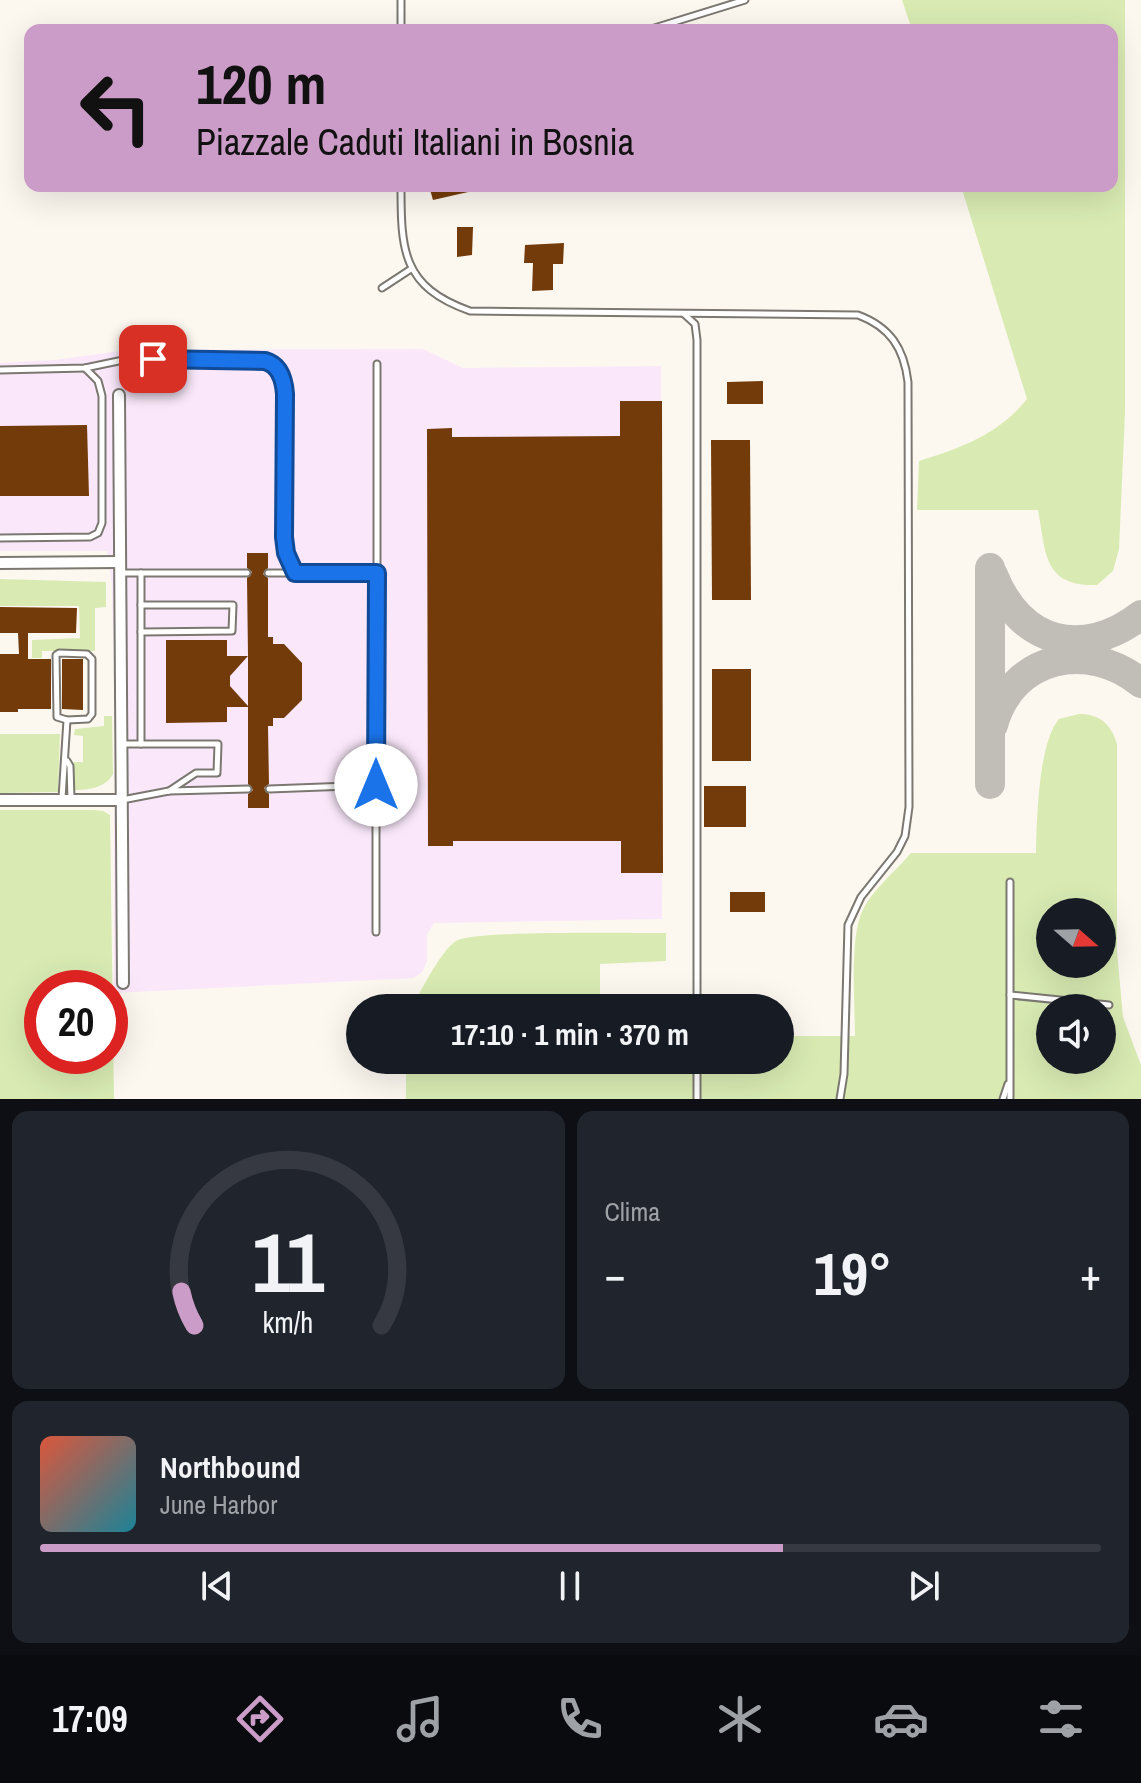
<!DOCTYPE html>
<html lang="it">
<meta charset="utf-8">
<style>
:root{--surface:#171b24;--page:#20242c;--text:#f1f3f6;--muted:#9ea1a6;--line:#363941;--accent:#cc9cc8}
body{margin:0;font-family:"Archivo Narrow",sans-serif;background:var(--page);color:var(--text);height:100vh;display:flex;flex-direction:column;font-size:30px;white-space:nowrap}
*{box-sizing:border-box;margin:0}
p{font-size:26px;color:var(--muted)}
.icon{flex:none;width:44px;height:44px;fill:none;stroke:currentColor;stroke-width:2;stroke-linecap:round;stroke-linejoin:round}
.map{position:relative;height:1099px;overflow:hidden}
.side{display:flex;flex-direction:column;gap:12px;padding:12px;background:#0d0f14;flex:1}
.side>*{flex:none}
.top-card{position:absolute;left:24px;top:24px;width:1094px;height:168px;border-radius:16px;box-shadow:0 8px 32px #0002;background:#cc9cc8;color:#111;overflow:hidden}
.needle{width:52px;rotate:110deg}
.fabs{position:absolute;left:1036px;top:898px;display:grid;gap:16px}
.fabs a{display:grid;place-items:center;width:80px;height:80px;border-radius:50%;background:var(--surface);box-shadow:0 8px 32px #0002;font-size:40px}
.speed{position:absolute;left:24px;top:970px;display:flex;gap:16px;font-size:40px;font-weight:700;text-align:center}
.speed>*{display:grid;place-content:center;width:104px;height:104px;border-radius:50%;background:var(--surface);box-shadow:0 8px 32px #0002;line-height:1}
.speed .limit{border:12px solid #d22;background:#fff;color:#111}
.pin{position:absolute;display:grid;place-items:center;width:68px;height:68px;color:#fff;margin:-34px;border-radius:16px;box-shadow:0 4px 12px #0006}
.me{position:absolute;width:88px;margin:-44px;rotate:0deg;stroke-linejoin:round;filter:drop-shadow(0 0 6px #0008)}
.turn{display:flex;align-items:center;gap:28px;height:168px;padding:0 40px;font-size:36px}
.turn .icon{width:104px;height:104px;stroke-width:2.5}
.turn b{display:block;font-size:56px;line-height:68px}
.big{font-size:60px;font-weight:700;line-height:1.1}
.side .widget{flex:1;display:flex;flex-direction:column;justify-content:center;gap:12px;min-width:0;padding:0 28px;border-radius:16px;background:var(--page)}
.side .dial{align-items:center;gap:0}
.dial svg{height:208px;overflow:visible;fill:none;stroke:var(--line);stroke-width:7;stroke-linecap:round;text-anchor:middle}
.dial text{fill:var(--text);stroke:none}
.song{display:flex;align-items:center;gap:24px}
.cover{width:96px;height:96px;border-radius:12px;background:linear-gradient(135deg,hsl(10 70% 55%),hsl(190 70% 35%))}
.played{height:8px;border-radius:4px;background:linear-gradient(90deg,var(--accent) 70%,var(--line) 70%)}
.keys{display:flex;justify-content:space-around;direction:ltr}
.heat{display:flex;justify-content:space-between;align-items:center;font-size:44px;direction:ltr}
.side .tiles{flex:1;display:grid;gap:12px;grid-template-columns:1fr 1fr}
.widget:last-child{grid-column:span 2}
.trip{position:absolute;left:346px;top:994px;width:448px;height:80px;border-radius:40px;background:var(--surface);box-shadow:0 8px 32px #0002;font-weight:700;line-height:80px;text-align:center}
.menu{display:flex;height:128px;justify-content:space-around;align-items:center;background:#090b0e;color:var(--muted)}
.menu .icon{width:56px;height:56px}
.menu .selected{color:var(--accent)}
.menu b{font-size:36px;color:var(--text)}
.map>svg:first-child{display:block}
.industrial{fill:#fae8fa}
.green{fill:#d9ebb3;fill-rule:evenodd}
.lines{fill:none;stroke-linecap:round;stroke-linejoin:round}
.taxiway{stroke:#c1beb8;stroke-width:30}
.building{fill:#743b0a;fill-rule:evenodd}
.lane-casing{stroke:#7b7871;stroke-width:9}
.street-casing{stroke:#7b7871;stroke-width:14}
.lane{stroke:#fff;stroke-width:5}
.street{stroke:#fff;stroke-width:10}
.route-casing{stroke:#114b97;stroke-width:20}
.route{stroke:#1a73e8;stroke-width:14}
</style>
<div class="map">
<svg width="1141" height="1099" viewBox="0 0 1141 1099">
<rect width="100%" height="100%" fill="#fcf8f0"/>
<path class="industrial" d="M423,349L463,368L661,366L662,919L434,923L427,934V961L423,971L414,978L114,993V822L116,777L112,586L107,551H0V363L55,360L128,350Z"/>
<g class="green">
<path d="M902,0H1125V413L1119,549L1113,571L1097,585C1042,587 1046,551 1038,510H917L919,461C961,448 999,434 1027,399L961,186H1112V30H912Z"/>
<path d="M0,579L106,582V607L95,608V651H42V658H32V640L80,638L79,606H0Z"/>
<path d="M1079,714C1100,714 1111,724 1117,744V951L1123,1017L1141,1065V1099H406V1060H780V1036H855C855,1003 850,947 860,917C868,893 895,872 911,853H1036C1037,819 1038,744 1059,719ZM1050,912H1102V964H1050ZM1050,1008H1102V1060H1050Z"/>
<path d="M104,716H112L113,774C105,788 89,790 74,790V762H83V736L74,735L75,729L104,726Z"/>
<path d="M0,734H60L58,792L0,793Z"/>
<path d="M0,810H94L103,811L110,815L114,1099H0ZM42,988H110V1056H42Z"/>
<path d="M666,933V961L600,964V1008H411C422,990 439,953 456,941C472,930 636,933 666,933Z"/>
</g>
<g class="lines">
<g class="taxiway">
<path d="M990,568V784"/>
<path d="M993,575C1020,644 1083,660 1141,615"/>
<path d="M993,725C1012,655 1089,640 1141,683"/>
</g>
</g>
<g class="building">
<path d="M429,186H476L477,190L433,200Z"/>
<path d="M457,227H473L472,255L457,257Z"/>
<path d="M564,243L563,264H553V290L532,291L533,263H524L525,245Z"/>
<path d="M763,381V404H727V382Z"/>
<path d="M620,401H662L663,873H621V841H453V846H428L427,429L452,428V437L620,436Z"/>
<path d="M87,425L89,496H0V426Z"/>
<path d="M711,440H750L751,600H712Z"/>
<path d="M247,553H268V568L263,574L268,578V637H273V644H284L302,663V700L284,718H273V726H268L269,784L264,788L269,794V808H248V794L253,790L248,784V707H227V722L166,723V640H227V656H248L247,578L252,572L247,568ZM248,656V706L230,686V676Z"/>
<path d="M0,607L77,608L76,633H28V659H51V709H18V712H0V654H19L18,633H0Z"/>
<path d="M62,659H83V710L62,709Z"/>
<rect x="712" y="669" width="39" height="92"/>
<rect x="704" y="786" width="42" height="41"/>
<rect x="730" y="892" width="35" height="20"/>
</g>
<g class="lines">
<g class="lane-casing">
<g id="lane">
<path d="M401,0V30"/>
<path d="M648,30L745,0"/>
<path d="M401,186C401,250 402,287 470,311L858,315C890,327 904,348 908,382L909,807L905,836L897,852L861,897L848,925L844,1074L840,1099"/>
<path d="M382,288L411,269"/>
<path d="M684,314L695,324L697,340V1008"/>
<path d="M0,370L85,368L128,359L256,360C274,362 281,370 284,387V537L286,553L295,573"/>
<path d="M0,538L90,537L98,533L102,523V396L98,381L85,368"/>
<path d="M120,573H247"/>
<path d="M141,573V744"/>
<path d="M268,573H377L376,785L269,789"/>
<path d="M377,573V364"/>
<path d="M141,632L232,631L233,605H141"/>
<path d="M59,653L87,654L92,659V714L88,719L67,720L57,717L56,655Z"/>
<path d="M122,744H218L217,773H196L169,791"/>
<path d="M67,761L70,766L71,798"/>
<path d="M376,785V932"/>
<path d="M62,798L67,720"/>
<path d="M122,800L169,791L248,789"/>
<path d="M1010,882V1099"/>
<path d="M1010,995L1109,1005"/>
<path d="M697,1060V1099"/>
<path d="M1003,1099L1008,1084"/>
</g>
</g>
<g class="street-casing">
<g id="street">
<path d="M119,395L123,983"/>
<path d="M0,563L119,562"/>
<path d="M0,800H121"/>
</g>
</g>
<use href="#lane" class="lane"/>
<use href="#street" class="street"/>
</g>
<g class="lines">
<g class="route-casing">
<path id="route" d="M153,359L265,361C280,365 284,380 285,394L284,537L286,553L295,573H377L376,785"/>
</g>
<use href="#route" class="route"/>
</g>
</svg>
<div class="fabs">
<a><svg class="needle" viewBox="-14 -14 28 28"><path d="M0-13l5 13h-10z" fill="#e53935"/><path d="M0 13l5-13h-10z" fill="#9ea1a6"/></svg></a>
<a><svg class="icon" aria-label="sound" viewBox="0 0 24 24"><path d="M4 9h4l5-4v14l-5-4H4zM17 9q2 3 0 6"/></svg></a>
</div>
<div class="speed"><div class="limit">20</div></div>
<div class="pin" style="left:153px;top:359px;background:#d93025"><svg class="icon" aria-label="arrive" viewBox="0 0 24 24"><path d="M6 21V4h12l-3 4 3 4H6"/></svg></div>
<svg class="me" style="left:376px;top:785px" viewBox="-20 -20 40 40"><circle r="19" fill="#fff"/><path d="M0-13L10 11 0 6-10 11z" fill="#1a73e8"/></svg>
<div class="trip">17:10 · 1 min · 370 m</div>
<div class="top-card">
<div class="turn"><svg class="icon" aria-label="left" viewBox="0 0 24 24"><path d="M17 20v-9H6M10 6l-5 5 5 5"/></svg><div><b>120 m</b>Piazzale Caduti Italiani in Bosnia</div></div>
</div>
</div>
<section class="side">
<div class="tiles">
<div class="widget dial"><svg viewBox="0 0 100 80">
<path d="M14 69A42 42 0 1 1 86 69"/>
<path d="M14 69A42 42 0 0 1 9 56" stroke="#cc9cc8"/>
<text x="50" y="56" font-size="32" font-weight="700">11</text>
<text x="50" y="72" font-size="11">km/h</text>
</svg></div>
<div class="widget"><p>Clima</p>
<div class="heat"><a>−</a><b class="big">19°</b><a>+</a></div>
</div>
<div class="widget">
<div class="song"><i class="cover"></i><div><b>Northbound</b><p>June Harbor</p></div></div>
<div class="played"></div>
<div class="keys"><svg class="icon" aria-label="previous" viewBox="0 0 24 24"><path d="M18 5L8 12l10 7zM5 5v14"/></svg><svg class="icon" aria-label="pause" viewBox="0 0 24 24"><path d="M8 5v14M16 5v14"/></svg><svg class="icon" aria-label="next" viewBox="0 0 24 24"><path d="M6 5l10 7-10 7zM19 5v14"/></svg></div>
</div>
</div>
</section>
<nav class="menu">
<b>17:09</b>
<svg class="icon selected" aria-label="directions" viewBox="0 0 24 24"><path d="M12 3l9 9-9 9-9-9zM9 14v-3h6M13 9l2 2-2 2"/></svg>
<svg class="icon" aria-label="music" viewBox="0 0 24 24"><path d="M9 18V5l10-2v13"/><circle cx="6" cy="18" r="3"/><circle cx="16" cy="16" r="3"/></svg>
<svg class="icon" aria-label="phone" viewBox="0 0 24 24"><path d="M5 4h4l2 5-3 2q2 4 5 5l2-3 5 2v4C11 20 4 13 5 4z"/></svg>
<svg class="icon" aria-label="climate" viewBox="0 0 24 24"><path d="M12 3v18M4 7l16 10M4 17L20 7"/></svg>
<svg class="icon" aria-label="car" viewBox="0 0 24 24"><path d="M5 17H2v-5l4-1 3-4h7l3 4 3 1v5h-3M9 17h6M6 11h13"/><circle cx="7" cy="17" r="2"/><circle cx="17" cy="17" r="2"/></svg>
<svg class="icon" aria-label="filters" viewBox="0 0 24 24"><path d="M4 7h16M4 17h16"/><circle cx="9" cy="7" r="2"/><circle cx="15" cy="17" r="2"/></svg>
</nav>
